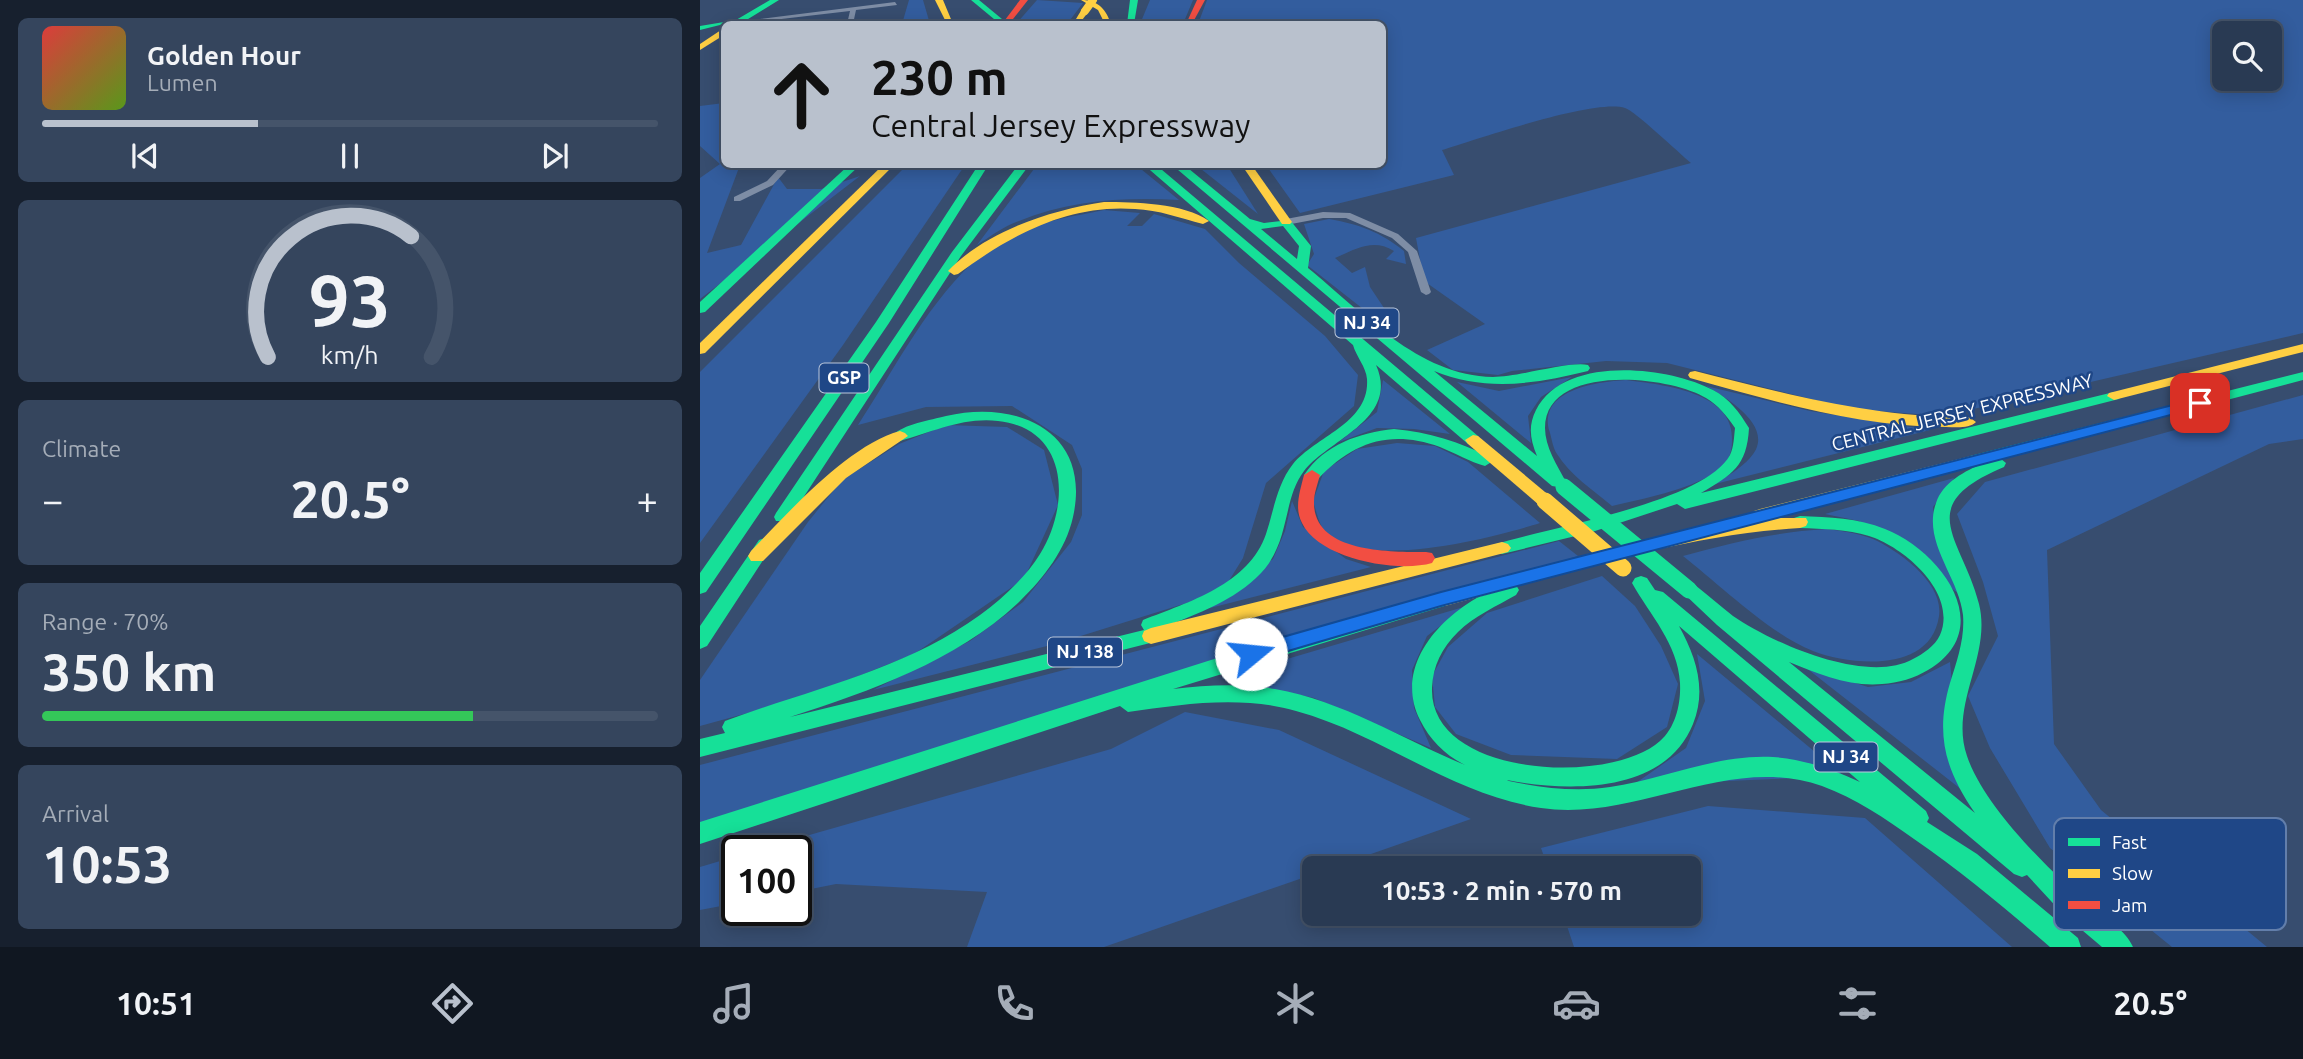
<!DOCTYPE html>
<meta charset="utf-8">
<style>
:root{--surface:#293a53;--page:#35455d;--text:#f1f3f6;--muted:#a5adb8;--line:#45546a;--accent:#b9c1cd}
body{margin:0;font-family:Ubuntu,sans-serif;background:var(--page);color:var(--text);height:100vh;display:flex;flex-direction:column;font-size:26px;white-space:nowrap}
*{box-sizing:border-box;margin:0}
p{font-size:23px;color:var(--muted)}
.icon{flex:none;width:38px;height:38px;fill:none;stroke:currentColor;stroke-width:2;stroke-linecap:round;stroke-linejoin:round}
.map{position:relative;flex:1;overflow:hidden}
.drawer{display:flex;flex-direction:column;gap:18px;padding:18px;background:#17202e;width:700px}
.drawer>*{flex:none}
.top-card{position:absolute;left:21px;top:21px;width:665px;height:147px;border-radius:10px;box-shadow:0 4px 18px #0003,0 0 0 2px var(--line);background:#b9c1cd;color:#111;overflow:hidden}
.buttons{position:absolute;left:1512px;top:21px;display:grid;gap:14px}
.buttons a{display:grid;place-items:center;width:70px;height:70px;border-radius:10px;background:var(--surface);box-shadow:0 4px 18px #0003,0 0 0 2px var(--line);font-size:35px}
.speed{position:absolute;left:21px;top:835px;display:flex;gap:14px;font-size:35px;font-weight:700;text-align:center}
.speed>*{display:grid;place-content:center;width:91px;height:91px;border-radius:50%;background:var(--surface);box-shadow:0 4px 18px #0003,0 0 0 2px var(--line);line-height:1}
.speed .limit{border:4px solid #111;border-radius:10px;background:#fff;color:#111}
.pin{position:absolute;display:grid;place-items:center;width:60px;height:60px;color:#fff;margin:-30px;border-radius:14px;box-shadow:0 4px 10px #0006}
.me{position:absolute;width:77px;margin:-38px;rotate:73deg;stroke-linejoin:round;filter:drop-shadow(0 0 5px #0008)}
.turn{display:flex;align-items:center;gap:24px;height:147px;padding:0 35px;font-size:32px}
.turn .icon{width:91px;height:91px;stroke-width:2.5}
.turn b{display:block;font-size:49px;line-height:60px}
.big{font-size:52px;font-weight:700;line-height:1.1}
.drawer .card{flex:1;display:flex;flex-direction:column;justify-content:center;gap:10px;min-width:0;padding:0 24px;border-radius:10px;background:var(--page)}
.drawer .dial{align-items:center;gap:0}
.dial svg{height:182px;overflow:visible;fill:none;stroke:var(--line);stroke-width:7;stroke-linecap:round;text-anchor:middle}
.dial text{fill:var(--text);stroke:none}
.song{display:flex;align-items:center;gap:21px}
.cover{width:84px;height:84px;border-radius:10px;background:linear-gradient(135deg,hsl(0 70% 55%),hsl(90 70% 35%))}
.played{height:7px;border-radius:4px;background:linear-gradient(90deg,var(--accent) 35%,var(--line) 35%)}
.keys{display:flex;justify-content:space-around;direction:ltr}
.heat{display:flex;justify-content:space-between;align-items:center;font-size:38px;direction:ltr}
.charge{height:10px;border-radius:5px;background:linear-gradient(90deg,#34c759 70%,var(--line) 0)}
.trip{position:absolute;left:602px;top:856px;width:399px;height:70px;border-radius:10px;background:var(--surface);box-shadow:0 4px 18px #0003,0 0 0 2px var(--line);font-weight:700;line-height:70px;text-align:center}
.menu{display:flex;height:112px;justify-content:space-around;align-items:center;background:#101721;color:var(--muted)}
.menu .icon{width:49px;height:49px}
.menu .selected{color:var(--accent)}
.menu b{font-size:32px;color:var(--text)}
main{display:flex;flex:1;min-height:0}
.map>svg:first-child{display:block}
.green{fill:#335d9e;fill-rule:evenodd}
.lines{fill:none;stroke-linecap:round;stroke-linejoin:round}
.street{fill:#7e8da5;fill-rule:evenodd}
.fast{fill:#16e098;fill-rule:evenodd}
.slow{fill:#ffcf43;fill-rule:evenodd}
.jam{fill:#f24e42;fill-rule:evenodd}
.fast-bridge{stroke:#16e098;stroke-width:17}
.slow-bridge-far1{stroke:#ffcf43;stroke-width:8}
.slow-bridge{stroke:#ffcf43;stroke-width:17}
.route{fill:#1a73e8;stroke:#114b97;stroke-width:2}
.labels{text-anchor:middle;stroke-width:5;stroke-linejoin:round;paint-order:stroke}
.shield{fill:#1f4787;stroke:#bcc8db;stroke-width:2}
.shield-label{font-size:18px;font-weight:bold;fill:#fff}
.street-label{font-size:19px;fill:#fff;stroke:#1f4787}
.key{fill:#1f4787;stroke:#627eab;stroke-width:2}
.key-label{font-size:19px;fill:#fff}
</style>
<main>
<section class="drawer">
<div class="card">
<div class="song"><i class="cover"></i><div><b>Golden Hour</b><p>Lumen</p></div></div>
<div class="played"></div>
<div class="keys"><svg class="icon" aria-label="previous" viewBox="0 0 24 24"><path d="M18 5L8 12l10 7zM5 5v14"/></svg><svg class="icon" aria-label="pause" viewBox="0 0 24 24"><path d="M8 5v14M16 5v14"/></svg><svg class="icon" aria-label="next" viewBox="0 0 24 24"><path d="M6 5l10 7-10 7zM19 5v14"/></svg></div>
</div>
<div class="card dial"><svg viewBox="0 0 100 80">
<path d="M14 69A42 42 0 1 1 86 69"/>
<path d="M14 69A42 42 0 0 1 77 16" stroke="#b9c1cd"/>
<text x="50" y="56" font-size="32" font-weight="700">93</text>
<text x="50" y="72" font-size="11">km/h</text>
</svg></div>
<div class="card"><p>Climate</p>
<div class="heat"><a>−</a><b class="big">20.5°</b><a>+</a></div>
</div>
<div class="card"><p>Range · 70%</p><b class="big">350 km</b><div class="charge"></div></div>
<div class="card"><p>Arrival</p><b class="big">10:53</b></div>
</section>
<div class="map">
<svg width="1603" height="947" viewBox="0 0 1603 947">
<rect width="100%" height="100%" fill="#374d6f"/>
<g class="green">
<path d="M209,0H223L230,24H202Z"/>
<path d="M337,0L383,3L367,24H316Z"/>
<path d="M450,0H493L483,24H440Z"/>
<path d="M507,0H1603V333L1243,416L1151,409L967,363L906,361L812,371L798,375L753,370L727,350L785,324L724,281L716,238L991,163C979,153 935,111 925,108C895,98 775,140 742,150L754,175L600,213L566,165L682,164V24H498ZM1524,33H1570V79H1524Z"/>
<path d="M24,103V164L40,165L7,253L41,245L78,177L87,189H121L160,176L0,299V178L20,164L0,146V106Z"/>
<path d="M207,165H265L143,345L0,543V372Z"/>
<path d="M337,165H436L479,200C425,197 370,200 319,221C304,226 290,237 277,245Z"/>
<path d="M496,165H527L558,214Z"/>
<path d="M404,210L440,213L427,226H442L454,214L505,229L539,263L625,336L658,375L654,406L566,483L543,558L522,592L355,644L173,690L270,641L323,602L371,542L382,515V469L372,445L312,406L226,407L158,425C198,364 233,291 292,246C323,223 367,218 404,210Z"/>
<path d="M629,219C658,224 681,232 704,251L706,264L686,259L694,251C673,238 656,249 635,258L652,273L665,267L670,287L692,320L681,323L607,265L614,254L604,224Z"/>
<path d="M872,377L841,397L828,416L831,443L757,382L799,391Z"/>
<path d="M683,380L750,434L714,429L677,428L639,442L677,412Z"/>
<path d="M926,380C962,385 1035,391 1032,441C1032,454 1027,466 1015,473C984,491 946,498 912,506C893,490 870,475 857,454C853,448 852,440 850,433C836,390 896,382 926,380Z"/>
<path d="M1006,386L1110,411L1230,430L1015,484C1027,476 1040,469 1050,458C1078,428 1027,398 1006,386Z"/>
<path d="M1603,395V439L1569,444L1347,550L1354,744L1401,810L1567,947H1472L1350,848L1290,748L1268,696L1298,636L1283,582L1257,514L1285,482Z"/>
<path d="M246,425L307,427L344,450L358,505L324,579L214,654L103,698L0,726V680L108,522L142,480L199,444Z"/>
<path d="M697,443L735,446L768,462L840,523C793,538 663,572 625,531C619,525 616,510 613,501L624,471L657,449Z"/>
<path d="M1254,478L1233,507L1236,534L1258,593L1159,521L1125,514Z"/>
<path d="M592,501L603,527L646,559L671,567L510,608L573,559L585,531Z"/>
<path d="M1126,529C1142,531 1158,533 1173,539C1199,551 1244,583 1239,616C1231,673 1152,666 1113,651C1070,634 1020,585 983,556C1031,543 1076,532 1126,529Z"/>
<path d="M859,541L878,556L0,823V765Z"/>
<path d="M902,576L935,606L961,646L978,684L967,727L917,759L811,755L756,734L735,707L732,676L748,647L787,613Z"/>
<path d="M767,606L727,636L712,670L714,708L731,748L614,698L522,678Z"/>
<path d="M997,654L1144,776L933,785L986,748L1005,701Z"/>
<path d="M1250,662L1262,790L1105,667L1168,687L1211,682Z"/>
<path d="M485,712L579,730L771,819L631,868H614V874L404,947H267L287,892L136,884L96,892V850H57L411,749Z"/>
<path d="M1008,806L1165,818L1312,947H874L863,914H989V868H848L841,848Z"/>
<path d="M37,856V903L0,910V867Z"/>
</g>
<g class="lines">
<g class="street">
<path d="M195,2L197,5L156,10L153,24H147L150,11L39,24L36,22Z"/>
<path d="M83,164H92L73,185L40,201H34V197L67,181Z"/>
<path d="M623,212L650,213L698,234L717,251L731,292L729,294L726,295L721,292L708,252L692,238L646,218H623L586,225L582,222L586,219Z"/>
</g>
<g class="fast">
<path d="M70,0H79L40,24H24L0,30V26L36,20Z"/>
<path d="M271,0H279L308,24H300Z"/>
<path d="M430,0H438L434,24H427Z"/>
<path d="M150,164H161L5,312L0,313V302Z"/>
<path d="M279,164H289L189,323L6,592L0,594V573L176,322Z"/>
<path d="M319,164H330L261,256L88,521H76L74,517L76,513L252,252Z"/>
<path d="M443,164H455L778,436L781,440L778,444H768L676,365C700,419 629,439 604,471C581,501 592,545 556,578C528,604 491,616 456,630L460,636L458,641L0,757V739L25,733L22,727L25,721C111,689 204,670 280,615C302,599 326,577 340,554C370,506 370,429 298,421C263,417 233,432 200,441L195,439L192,436C203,424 231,420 246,416C318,399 392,432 373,517C366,549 344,578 320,601C257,661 172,690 90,717L444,630L441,625L443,620C489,602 549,584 566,534C574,510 577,484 593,464C616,436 670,423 667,379C666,367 656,356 653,345Z"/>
<path d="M471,164H483L550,219L564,223L590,220L611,246L608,268C661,311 719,376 793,377C819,377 869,361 888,365L890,368L888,371C835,384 786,392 734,371L837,456C830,439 828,426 836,410C864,355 967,366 1013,390C1030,399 1039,412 1049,428C1047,466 1032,475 1001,493L1414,392L1421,396L1419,399L985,509L977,504L892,532L802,554L796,552L793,548L796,544C847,528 1005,502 1030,455C1034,447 1034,436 1035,428C1026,415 1019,406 1006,398C969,375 845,363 845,428C845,447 857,465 866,482L858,487L852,486ZM583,226L599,246L597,259L561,229Z"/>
<path d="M1603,372V380L1301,459L1306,463L1304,467C1211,506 1262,537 1279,604C1292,656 1249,704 1267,756C1284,807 1350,871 1391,907C1405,919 1426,930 1433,947H1402L1363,914L1327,875L1322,877L1314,874L1017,625L980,590L983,585L989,583L995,585C1008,595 1020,606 1033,616C1072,643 1167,685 1213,659C1223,654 1235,646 1240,635C1258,593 1204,547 1169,536C1147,529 1123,529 1100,528L1094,526L1092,522L1094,518L1100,516C1129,517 1158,518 1185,529C1240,550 1299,628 1228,670C1215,678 1198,683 1182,684C1150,687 1118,674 1089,662L1275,813C1245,770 1235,734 1250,683C1257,661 1265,638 1263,615C1259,577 1222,542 1236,503C1243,482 1265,471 1284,463L1270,464L1267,460L1270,456Z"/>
<path d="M694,429C729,432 759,442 790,457L793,461L785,466C770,462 755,453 740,447C690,429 653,442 618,479H606L604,475C625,444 659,433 694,429Z"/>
<path d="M65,538L71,540L74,544L71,548L7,646L0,649V626L59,540Z"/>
<path d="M941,576L947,578L955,590L963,592L1226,811L1229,818L1227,822L1277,854L1378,938L1381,947H1350C1306,909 1262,872 1214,839C1186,819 1155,798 1122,786C1027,753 937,822 841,808C752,795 681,734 596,711C541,695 483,704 428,712L420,706L0,844V822L511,660L745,592L751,594L754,599L751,604L473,689C507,685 541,683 575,689C643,701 702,739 765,765C745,755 730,740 720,720C689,658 756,600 810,583L816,585L819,590L816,595C797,606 774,616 758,632C742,648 733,665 732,688C729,777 910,786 960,741C976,727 981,703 980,683C978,644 950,615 932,583L935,578ZM979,626L1160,782C1132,769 1103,759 1073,757C1017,754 964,779 910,787C876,792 843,788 809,781L807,780C869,792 965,794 993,724C1007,689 996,657 979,626Z"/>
</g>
<g class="slow">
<path d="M235,0H243L253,24H247Z"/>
<path d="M381,0C399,0 406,10 411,24H405L398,10Z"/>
<path d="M382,9L389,11L379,24H373Z"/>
<path d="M21,30H24V35L0,50V44Z"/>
<path d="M184,164H195L5,353L0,354V343Z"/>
<path d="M541,164H551L592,222L590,224H582Z"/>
<path d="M404,202C434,202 484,203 509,221L503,224C480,218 459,210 435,209C368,204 311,235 258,274L254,275L248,271C286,231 351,210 404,202Z"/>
<path d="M1603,344V352L1414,400L1407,396L1409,393Z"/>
<path d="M995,371C1087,394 1174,418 1269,417L1276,422C1269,429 1256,427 1246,427C1159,427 1073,401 990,378L988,375L990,372Z"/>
<path d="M200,431L205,433L208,436L146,478L63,561H51L48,556L51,551C88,513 148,445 200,431Z"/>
<path d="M773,435L778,436L851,497L853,501L851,505H839L768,444L765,440Z"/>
<path d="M1275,455L1283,460L1280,464L1073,518H1106L1108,522L1106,526L1100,528C979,535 862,575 745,606L739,604L736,599L739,594L745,592L1000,527L1054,519L1052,515L1054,511L1060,509Z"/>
<path d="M802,542L808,544L811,548L808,552L451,644L444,641L442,636L444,631L451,628Z"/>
</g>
<g class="jam">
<path d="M320,0H328L309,24H302Z"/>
<path d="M497,0H505L492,24H486Z"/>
<path d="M612,470L620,475C618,483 614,493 614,502C613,553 690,552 726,552L732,553L735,558L732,563C697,573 619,559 602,523C594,508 600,491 604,475Z"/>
</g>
<path class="fast-bridge" d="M864,487L989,590"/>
<path class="slow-bridge-far1" d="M385,11L393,0"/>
<path class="slow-bridge" d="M845,501L923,568"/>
</g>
<path class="route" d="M1500,398L1507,403L1505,406L741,606L551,662L544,660L541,654L544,648L551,646L741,592Z"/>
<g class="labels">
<g class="shield">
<rect x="635.5" y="308.5" width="63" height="29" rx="5"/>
<rect x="119.5" y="363.5" width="49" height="29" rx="5"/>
<rect x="348" y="637.5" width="74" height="29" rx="5"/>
<rect x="1114.5" y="742.5" width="63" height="29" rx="5"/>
</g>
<g class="shield-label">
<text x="667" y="329">NJ 34</text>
<text x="144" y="384">GSP</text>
<text x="385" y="658">NJ 138</text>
<text x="1146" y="763">NJ 34</text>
</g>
<g class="street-label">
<text transform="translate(1262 412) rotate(-14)" y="7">CENTRAL JERSEY EXPRESSWAY</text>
</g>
</g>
<rect x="1354" y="818" width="232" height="112" rx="10" class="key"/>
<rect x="1368" y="838" width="32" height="8" fill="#16e098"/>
<rect x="1368" y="869" width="32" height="9" fill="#ffcf43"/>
<rect x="1368" y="901" width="32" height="8" fill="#f24e42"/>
<g class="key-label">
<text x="1412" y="849">Fast</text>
<text x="1412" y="880">Slow</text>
<text x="1412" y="912">Jam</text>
</g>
</svg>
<div class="buttons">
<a><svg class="icon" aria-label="search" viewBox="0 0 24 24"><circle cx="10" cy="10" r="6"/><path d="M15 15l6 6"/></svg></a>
</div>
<div class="speed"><div class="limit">100</div></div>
<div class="pin" style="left:1500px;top:403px;background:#d93025"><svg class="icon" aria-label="arrive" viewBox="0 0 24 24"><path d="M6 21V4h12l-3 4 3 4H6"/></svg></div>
<svg class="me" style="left:551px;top:654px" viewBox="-20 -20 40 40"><circle r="19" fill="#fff"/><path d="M0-13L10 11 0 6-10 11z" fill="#1a73e8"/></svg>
<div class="trip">10:53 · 2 min · 570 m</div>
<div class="top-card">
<div class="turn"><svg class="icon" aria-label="ahead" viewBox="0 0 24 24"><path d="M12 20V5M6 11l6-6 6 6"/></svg><div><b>230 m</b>Central Jersey Expressway</div></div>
</div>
</div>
</main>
<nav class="menu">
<b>10:51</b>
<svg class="icon selected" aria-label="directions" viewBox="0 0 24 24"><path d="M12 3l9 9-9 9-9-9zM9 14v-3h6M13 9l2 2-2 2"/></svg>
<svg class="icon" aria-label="music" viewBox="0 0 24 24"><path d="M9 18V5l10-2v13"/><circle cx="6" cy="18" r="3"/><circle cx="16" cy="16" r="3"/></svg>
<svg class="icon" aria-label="phone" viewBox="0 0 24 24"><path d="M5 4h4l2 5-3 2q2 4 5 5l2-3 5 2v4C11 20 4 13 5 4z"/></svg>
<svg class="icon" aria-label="climate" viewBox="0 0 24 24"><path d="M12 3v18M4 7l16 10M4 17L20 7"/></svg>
<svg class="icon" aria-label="car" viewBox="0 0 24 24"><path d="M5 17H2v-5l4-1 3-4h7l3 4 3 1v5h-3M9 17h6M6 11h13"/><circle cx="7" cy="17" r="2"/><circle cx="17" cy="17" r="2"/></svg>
<svg class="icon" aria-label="filters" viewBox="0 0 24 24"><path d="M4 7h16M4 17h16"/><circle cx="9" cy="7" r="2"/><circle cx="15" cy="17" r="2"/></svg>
<b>20.5°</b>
</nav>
